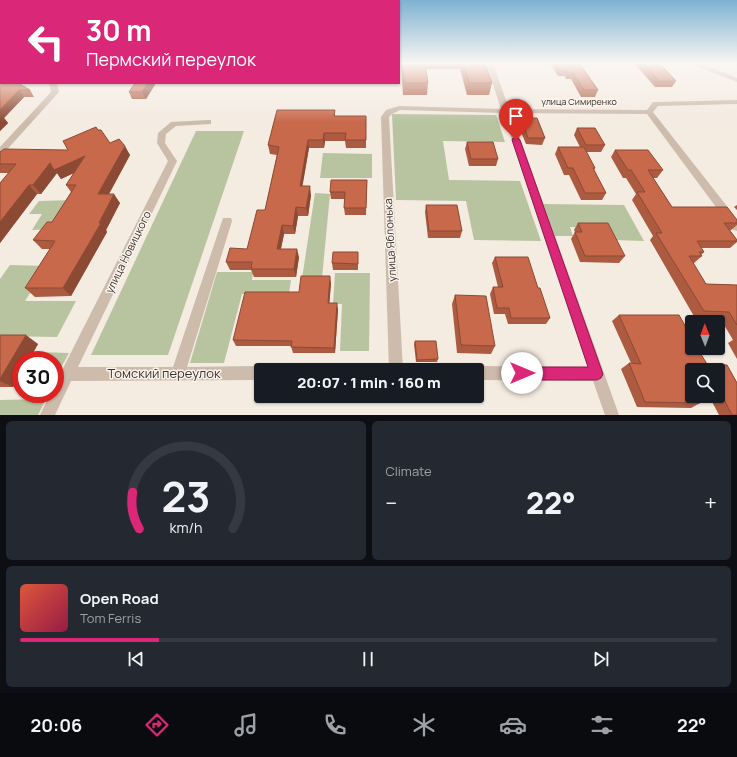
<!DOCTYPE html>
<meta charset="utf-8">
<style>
:root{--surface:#171b24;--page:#242831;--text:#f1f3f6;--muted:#9ea1a6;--line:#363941;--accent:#db2777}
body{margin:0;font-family:Manrope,sans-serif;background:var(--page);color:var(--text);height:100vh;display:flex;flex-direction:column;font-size:15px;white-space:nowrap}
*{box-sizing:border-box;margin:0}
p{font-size:13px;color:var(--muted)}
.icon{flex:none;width:22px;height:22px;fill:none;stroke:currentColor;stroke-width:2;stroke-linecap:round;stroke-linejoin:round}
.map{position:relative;height:415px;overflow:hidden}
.drawer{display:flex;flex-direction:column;gap:6px;padding:6px;background:#0d0f14;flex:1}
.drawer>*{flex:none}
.top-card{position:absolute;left:0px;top:0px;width:400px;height:84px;box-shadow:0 1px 3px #0004;background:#db2777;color:#fff;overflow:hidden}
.needle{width:26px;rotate:359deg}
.controls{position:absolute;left:685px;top:315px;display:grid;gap:8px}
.controls a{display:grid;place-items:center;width:40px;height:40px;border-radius:4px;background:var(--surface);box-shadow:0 1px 3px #0004;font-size:20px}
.speed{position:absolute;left:12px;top:351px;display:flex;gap:8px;font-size:20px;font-weight:700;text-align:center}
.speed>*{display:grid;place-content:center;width:52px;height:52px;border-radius:50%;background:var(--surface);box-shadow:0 1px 3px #0004;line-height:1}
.speed .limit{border:6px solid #d22;background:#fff;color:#111}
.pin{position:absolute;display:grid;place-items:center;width:34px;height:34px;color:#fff;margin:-41px -17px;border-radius:50% 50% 50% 0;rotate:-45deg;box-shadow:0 0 4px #0007}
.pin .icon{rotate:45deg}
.me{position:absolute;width:44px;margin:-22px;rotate:90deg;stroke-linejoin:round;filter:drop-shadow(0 0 3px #0008)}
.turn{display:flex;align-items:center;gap:14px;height:84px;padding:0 20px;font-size:18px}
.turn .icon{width:52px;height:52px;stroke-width:2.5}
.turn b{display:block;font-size:28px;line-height:34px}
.big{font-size:30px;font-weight:800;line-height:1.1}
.drawer .widget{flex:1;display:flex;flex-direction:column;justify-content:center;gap:6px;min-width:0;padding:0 14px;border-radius:6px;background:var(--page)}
.drawer .dial{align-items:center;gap:0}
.dial svg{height:104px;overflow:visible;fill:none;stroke:var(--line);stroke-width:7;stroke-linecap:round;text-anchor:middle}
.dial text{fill:var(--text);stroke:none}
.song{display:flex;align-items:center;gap:12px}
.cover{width:48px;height:48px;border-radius:6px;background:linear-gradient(135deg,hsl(10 70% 55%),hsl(340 70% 35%))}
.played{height:4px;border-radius:2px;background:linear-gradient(90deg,var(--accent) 20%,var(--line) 20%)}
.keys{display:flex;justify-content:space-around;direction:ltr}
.heat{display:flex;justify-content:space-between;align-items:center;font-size:22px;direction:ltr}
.drawer .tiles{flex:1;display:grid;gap:6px;grid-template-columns:1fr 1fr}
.widget:last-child{grid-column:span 2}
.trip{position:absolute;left:254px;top:363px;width:230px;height:40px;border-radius:4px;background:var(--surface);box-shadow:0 1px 3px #0004;font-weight:800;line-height:40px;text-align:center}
.tab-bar{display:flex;height:64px;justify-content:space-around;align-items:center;background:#090b0e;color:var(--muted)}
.tab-bar .icon{width:28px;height:28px}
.tab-bar .current{color:var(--accent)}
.tab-bar b{font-size:18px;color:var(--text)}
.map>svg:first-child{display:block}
.green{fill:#b8c4a0}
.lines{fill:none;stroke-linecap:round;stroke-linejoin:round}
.minor{fill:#cdbbac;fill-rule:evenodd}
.wall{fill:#ac5a40}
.shaded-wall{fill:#8c4a34}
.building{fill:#c8694b;stroke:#8c4a34}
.route{fill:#db2777;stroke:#8e194d}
.labels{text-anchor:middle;stroke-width:3;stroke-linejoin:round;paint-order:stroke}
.far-street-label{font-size:9px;fill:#3b302b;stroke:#fbf5ee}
.street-label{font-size:11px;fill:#3b302b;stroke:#fbf5ee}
.near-street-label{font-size:13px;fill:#3b302b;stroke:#fbf5ee}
</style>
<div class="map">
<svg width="737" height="415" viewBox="0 0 737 415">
<rect width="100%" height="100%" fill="#f4ebe1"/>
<g class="green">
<path d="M392,114L496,115L505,142L443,141L449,180L520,181L541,241L474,240L466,201L396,200Z"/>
<path d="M196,131H244L168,355H91Z"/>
<path d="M323,153L372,154V178H320Z"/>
<path d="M315,193L330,194L322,278L302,279Z"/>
<path d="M76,200L57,229L32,230L42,214H29L39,201Z"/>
<path d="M542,204L624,205L644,241L612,240L606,228L570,227L573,236H554Z"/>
<path d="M10,265L47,266L25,301H76L57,337L0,336V279Z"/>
<path d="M217,272H253L252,280H291L289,294H242L224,363H190Z"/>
<path d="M335,273H370L369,351H340L342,304H333Z"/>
<path d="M37,352L69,353L55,379V360H33Z"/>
<path d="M46,399L38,415H0V400Z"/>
</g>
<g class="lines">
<g class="minor">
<path d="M486,63H493L509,109L647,110L653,102H656L737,100V104L658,106L653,112L737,219V231L733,230L647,114L511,113L619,415H605L593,381L477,380V370H471L477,366L588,367L503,113L400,110L392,114L389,117L403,370H389L381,117L386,110L399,106L501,109Z"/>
<path d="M689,63H700L737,78V82Z"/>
<path d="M49,83H57L59,92L3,154L0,155V147L51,92Z"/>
<path d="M208,120H211V124L176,126L166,134L165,143L177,161L78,367H173L222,221L223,218H231L232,221L187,367L261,366L267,370H261V380L71,381L55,415H40L50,394H55V384L168,161L157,143L158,133L171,122Z"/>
</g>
</g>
<g class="wall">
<path d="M401,64H485L492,83L489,95H467L460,69H426L428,83L427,95H403Z"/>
<path d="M550,64H580L598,90L595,97H581L571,79H566L565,76H558Z"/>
<path d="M635,64H660L676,81L672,87H655Z"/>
<path d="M0,78L30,90L34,97H24L4,118L8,123L0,131Z"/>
<path d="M156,83L146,99H132L129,92Z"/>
<path d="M335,110V116H366V148H346L345,141H325L324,148H309L302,186L311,195L308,216H298L295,234H284L281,249L299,257L296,277H254L251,270H230L226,262L247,249L265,210L277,155L270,154L268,145Z"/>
<path d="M521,118L545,138L542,145L526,144L518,125Z"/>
<path d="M577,128L605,145L601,152H586L595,168L594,170L606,193L602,200H581L569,175H564L555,154L558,147H580L574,135Z"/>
<path d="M467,142L498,159L496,166H469L465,149Z"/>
<path d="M110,143L130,155L109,194L120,203L106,230L107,232L71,296L35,297L25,288L50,249H42L33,240L52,222L71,192L66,185L74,173L61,179L57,173L41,194H37L0,243V183L9,173H0V152L68,150Z"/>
<path d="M615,150L663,170L657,178H653L672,207L737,220V225L731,230H730L737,240V242L730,248H701L704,252L701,255L702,256L694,263H693L706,284L737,285V359L728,343L733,340L720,318H695L650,240L653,236L632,200L636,194L626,178H623L611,157Z"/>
<path d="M367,180L366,215H345L344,208L345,199H331L330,192Z"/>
<path d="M426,205L462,231L460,238H428L425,212Z"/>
<path d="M737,205V210L734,207Z"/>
<path d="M578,223L625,256L619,263L580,262L571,239L575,232L574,230Z"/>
<path d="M495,257L538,288L550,318L546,324H508L505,314H494L490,294L493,287H498L492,263Z"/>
<path d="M358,259V270H333L332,263Z"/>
<path d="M331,283L329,303L338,309L335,353H293L291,346H236L233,340L299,292Z"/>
<path d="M455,295L495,346L491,354L457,353L452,304Z"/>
<path d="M619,315H679L692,338V348H697L707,364L727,365L737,383V415H719L709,396H718V370H692V396H697L700,403L691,408L637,407L621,369L629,363H631L612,321Z"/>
<path d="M0,335L38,344L13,387H0Z"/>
<path d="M415,341L438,359L437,362H416L414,344Z"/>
</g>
<g class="shaded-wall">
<path d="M148,83H156L146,99L142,92Z"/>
<path d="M19,90L24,97L4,118L8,123L0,131V110Z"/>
<path d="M324,133L325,141L324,148L323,140Z"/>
<path d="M308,140L309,148L301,195L300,186Z"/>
<path d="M125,146L130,155L104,203L98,194Z"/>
<path d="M85,156L91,165L61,179L57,173L41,194L33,185L50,163Z"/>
<path d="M29,185L37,194L0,243V222Z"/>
<path d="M310,186L311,195L308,216L306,208Z"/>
<path d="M114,194L120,203L106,230L107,232L71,296L63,288Z"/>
<path d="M296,207L298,216L295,234L293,226Z"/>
<path d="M282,225L284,234L279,257L277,249Z"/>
<path d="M297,249L299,257L296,277L294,269Z"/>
<path d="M330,276L331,283L329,309L328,303Z"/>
<path d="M337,303L338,309L335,353L334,348Z"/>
<path d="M26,335L38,344L29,360H21V373L13,387L0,381V379Z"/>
</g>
<g class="building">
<path d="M403,64H425L428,83H404Z"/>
<path d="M464,64H485L492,83H469Z"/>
<path d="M556,64H580L598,90H584L573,73H569L567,70H560Z"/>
<path d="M644,64H660L676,81H659Z"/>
<path d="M0,78H1V83H18L30,90H19L0,110Z"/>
<path d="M135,83H148L142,92H129Z"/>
<path d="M277,110H335L334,116H366V140H345L346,133H324L323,140H308L300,186H310L306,208L296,207L293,226L282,225L277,249H297L294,269H251L252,262H226L230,248L247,249L257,210H265L279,147L268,145Z"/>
<path d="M521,118H537L545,138H528Z"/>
<path d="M96,127L98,130H101L110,143L119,139L125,146L98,194H114L99,223H101L63,288H25L55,241L33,240L47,222H52L76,185H66L85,156L54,170L50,163L33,185H29L0,222V183L16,164H0V152L4,149L68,150L63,141Z"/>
<path d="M577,128H595L605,145H586Z"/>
<path d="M467,142H493L498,159H471Z"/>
<path d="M558,147H584L595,168H593L606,193H585L573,168H568Z"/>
<path d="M615,150H648L663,170H648L672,207H727L737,220V223H724L737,240V241H697L704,252H699L702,256H689L706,284L737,285V325L729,312L704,311L656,233H662L637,192H645L631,170H628Z"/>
<path d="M331,180H367L366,208H344L345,192H330Z"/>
<path d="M426,205H457L462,231H429Z"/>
<path d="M578,223H608L625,256H585L575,232H582Z"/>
<path d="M333,252H358V264L332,263Z"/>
<path d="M495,257H528L538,288H540L550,318H511L509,308H497L493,287H503Z"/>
<path d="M301,276H330L328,303H337L334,348L291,347L292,341L233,340L245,292H299Z"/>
<path d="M455,295L486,296L495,346L461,345Z"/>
<path d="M619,315H679L692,338V348H697L707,364L727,365L737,383V415H732L718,388V370H692V396H697L700,403L645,402L629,363L641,364Z"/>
<path d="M0,335H26L0,379Z"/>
<path d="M415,341H436L438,359L417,360Z"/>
</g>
<linearGradient id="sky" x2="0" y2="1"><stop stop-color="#7eb2d2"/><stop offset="0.52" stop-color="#faf6f2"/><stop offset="1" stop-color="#faf6f2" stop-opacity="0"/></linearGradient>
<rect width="737" height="122" fill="url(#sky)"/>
<path class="route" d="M513,138H518L520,140L603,374L601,378L597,380H522L517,378L516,373L517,369L522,367H588L512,140Z"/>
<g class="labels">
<g class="far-street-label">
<text x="579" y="105">улица Симиренко</text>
</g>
<g class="street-label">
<text transform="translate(390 240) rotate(-93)" y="4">улица Яблонька</text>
<text transform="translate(128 252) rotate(-64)" y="4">улица Новицкого</text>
</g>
<g class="near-street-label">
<text x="164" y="378">Томский переулок</text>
</g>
</g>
</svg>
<div class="controls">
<a><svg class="needle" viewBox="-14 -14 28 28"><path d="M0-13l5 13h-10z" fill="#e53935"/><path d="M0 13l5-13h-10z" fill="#9ea1a6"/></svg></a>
<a><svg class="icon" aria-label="search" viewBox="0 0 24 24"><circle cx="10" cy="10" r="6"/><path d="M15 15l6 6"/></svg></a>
</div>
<div class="speed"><div class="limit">30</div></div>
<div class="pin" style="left:516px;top:140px;background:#d93025"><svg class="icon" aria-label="arrive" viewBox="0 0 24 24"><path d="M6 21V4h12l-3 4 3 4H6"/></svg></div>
<svg class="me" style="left:522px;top:373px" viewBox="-20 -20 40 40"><circle r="19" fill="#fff"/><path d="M0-13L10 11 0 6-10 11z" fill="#db2777"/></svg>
<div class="trip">20:07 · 1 min · 160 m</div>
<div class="top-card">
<div class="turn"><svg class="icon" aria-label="left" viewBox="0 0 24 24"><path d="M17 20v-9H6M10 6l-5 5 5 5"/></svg><div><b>30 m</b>Пермский переулок</div></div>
</div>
</div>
<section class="drawer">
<div class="tiles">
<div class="widget dial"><svg viewBox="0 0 100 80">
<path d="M14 69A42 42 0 1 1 86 69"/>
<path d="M14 69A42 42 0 0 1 9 41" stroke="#db2777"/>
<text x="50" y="56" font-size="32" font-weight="700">23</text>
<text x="50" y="72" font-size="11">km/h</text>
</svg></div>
<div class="widget"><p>Climate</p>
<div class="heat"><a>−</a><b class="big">22°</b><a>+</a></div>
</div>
<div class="widget">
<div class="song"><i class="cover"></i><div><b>Open Road</b><p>Tom Ferris</p></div></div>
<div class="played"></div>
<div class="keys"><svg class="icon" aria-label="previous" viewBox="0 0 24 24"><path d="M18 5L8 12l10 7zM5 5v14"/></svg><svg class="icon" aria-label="pause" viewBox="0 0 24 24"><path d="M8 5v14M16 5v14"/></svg><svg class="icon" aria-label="next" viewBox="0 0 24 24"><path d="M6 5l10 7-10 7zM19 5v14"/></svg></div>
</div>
</div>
</section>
<nav class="tab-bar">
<b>20:06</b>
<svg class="icon current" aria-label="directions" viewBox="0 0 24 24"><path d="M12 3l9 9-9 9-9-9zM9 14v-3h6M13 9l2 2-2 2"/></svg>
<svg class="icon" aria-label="music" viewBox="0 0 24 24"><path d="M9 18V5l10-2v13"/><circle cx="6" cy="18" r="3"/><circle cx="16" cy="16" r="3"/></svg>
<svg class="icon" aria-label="phone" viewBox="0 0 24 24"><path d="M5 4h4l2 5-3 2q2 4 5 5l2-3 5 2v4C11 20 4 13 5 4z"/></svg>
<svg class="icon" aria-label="climate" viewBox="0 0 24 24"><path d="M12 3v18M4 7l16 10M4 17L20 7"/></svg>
<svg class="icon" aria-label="car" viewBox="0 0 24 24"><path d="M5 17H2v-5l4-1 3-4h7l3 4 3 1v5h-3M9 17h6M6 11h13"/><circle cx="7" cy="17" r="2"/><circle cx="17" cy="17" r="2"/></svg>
<svg class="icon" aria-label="filters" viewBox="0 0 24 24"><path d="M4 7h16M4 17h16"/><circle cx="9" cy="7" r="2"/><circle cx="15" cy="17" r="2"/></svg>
<b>22°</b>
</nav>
